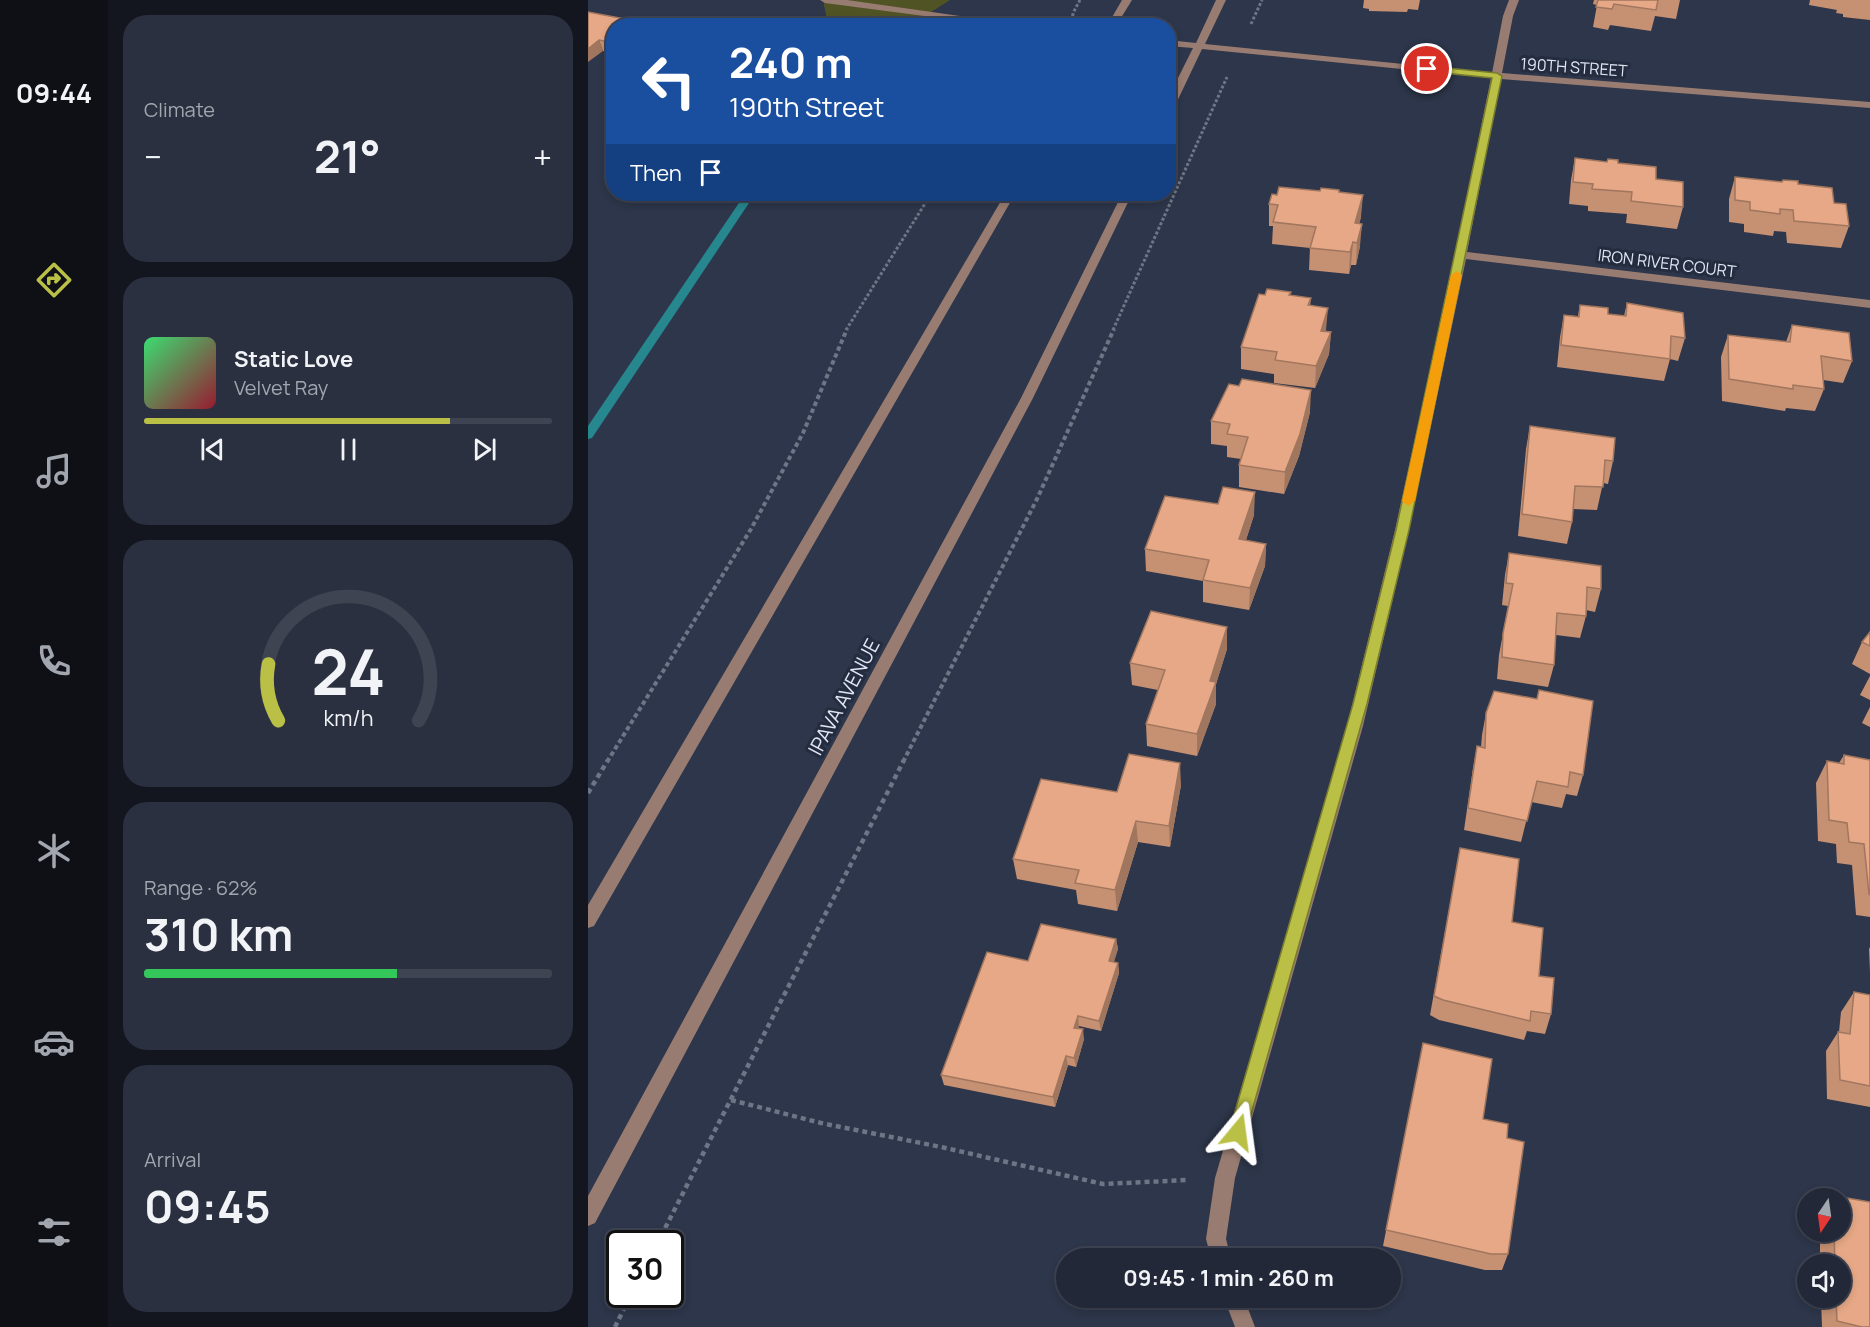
<!DOCTYPE html>
<meta charset="utf-8">
<style>
:root{--surface:#222838;--page:#2a3040;--text:#f1f3f6;--muted:#a2a6ae;--line:#3f4453;--accent:#bac045}
body{margin:0;font-family:Manrope,sans-serif;background:var(--page);color:var(--text);height:100vh;display:flex;flex-direction:column;font-size:22px;white-space:nowrap}
*{box-sizing:border-box;margin:0}
p{font-size:20px;color:var(--muted)}
.icon{flex:none;width:33px;height:33px;fill:none;stroke:currentColor;stroke-width:2;stroke-linecap:round;stroke-linejoin:round}
.map{position:relative;flex:1;overflow:hidden}
.side{display:flex;flex-direction:column;gap:15px;padding:15px;background:#13161f;width:480px}
.side>*{flex:none}
.guide{position:absolute;left:18px;top:18px;width:570px;height:183px;border-radius:24px;box-shadow:0 3px 9px #0003,0 0 0 2px var(--line);background:#1a4fa0;color:#fff;overflow:hidden}
.needle{width:39px;rotate:193deg}
.fabs{position:absolute;left:1209px;top:1188px;display:grid;gap:12px}
.fabs a{display:grid;place-items:center;width:54px;height:54px;border-radius:50%;background:var(--surface);box-shadow:0 3px 9px #0003,0 0 0 2px var(--line);font-size:30px}
.speed{position:absolute;left:18px;top:1230px;display:flex;gap:12px;font-size:30px;font-weight:700;text-align:center}
.speed>*{display:grid;place-content:center;width:78px;height:78px;border-radius:50%;background:var(--surface);box-shadow:0 3px 9px #0003,0 0 0 2px var(--line);line-height:1}
.speed .limit{border:3px solid #111;border-radius:9px;background:#fff;color:#111}
.pin{position:absolute;display:grid;place-items:center;width:51px;height:51px;color:#fff;margin:-26px;border:3px solid #fff;border-radius:50%;box-shadow:0 2px 6px #0007}
.me{position:absolute;width:66px;margin:-33px;rotate:16deg;stroke-linejoin:round;filter:drop-shadow(0 0 4px #0008)}
.turn{display:flex;align-items:center;gap:21px;height:126px;padding:0 24px;font-size:27px}
.turn .icon{width:78px;height:78px;stroke-width:2.5}
.turn b{display:block;font-size:42px;line-height:51px}
.then{display:flex;align-items:center;height:57px;padding:0 24px;background:#0003;gap:12px;font-size:22px}
.big{font-size:45px;font-weight:700;line-height:1.1}
.side .tile{flex:1;display:flex;flex-direction:column;justify-content:center;gap:9px;min-width:0;padding:0 21px;border-radius:24px;background:var(--page)}
.side .dial{align-items:center;gap:0}
.dial svg{height:156px;overflow:visible;fill:none;stroke:var(--line);stroke-width:7;stroke-linecap:round;text-anchor:middle}
.dial text{fill:var(--text);stroke:none}
.song{display:flex;align-items:center;gap:18px}
.cover{width:72px;height:72px;border-radius:9px;background:linear-gradient(135deg,hsl(140 70% 55%),hsl(350 70% 35%))}
.played{height:6px;border-radius:3px;background:linear-gradient(90deg,var(--accent) 75%,var(--line) 75%)}
.keys{display:flex;justify-content:space-around;direction:ltr}
.heat{display:flex;justify-content:space-between;align-items:center;font-size:33px;direction:ltr}
.charge{height:9px;border-radius:4px;background:linear-gradient(90deg,#34c759 62%,var(--line) 0)}
.trip{position:absolute;left:468px;top:1248px;width:345px;height:60px;border-radius:30px;background:var(--surface);box-shadow:0 3px 9px #0003,0 0 0 2px var(--line);font-weight:700;line-height:60px;text-align:center}
main{display:flex;flex:1;min-height:0}
.tabs{display:flex;flex-direction:column;width:108px;justify-content:space-around;align-items:center;background:#0e1016;color:var(--muted)}
.tabs .icon{width:42px;height:42px}
.tabs .selected{color:var(--accent)}
.tabs b{font-size:27px;color:var(--text)}
.map>svg:first-child{display:block}
.green{fill:#505425}
.lines{fill:none;stroke-linecap:round;stroke-linejoin:round}
.stream{fill:#26878e;fill-rule:evenodd}
.path-far2{stroke:#6d7586;stroke-width:3;stroke-dasharray:3 2;stroke-linecap:butt}
.path-far1{stroke:#6d7586;stroke-width:4;stroke-dasharray:4.5 3;stroke-linecap:butt}
.path{stroke:#6d7586;stroke-width:4.5;stroke-dasharray:5 4;stroke-linecap:butt}
.minor{fill:#997c71;fill-rule:evenodd}
.wall{fill:#c69073}
.shaded-wall{fill:#a1765e}
.building{fill:#e6a886;stroke:#a1765e;stroke-width:1.5}
.route{fill:#bac045;stroke:#797d2d;stroke-width:1.5}
.slow{fill:#f59e0b}
.labels{text-anchor:middle;stroke-width:6;stroke-linejoin:round;paint-order:stroke}
.far-street-label{font-size:16px;fill:#e0e6f3;stroke:#242c3f}
.street-label{font-size:20px;fill:#e0e6f3;stroke:#242c3f}
</style>
<main>
<nav class="tabs">
<b>09:44</b>
<svg class="icon selected" aria-label="directions" viewBox="0 0 24 24"><path d="M12 3l9 9-9 9-9-9zM9 14v-3h6M13 9l2 2-2 2"/></svg>
<svg class="icon" aria-label="music" viewBox="0 0 24 24"><path d="M9 18V5l10-2v13"/><circle cx="6" cy="18" r="3"/><circle cx="16" cy="16" r="3"/></svg>
<svg class="icon" aria-label="phone" viewBox="0 0 24 24"><path d="M5 4h4l2 5-3 2q2 4 5 5l2-3 5 2v4C11 20 4 13 5 4z"/></svg>
<svg class="icon" aria-label="climate" viewBox="0 0 24 24"><path d="M12 3v18M4 7l16 10M4 17L20 7"/></svg>
<svg class="icon" aria-label="car" viewBox="0 0 24 24"><path d="M5 17H2v-5l4-1 3-4h7l3 4 3 1v5h-3M9 17h6M6 11h13"/><circle cx="7" cy="17" r="2"/><circle cx="17" cy="17" r="2"/></svg>
<svg class="icon" aria-label="filters" viewBox="0 0 24 24"><path d="M4 7h16M4 17h16"/><circle cx="9" cy="7" r="2"/><circle cx="15" cy="17" r="2"/></svg>
</nav>
<section class="side">
<div class="tile"><p>Climate</p>
<div class="heat"><a>−</a><b class="big">21°</b><a>+</a></div>
</div>
<div class="tile">
<div class="song"><i class="cover"></i><div><b>Static Love</b><p>Velvet Ray</p></div></div>
<div class="played"></div>
<div class="keys"><svg class="icon" aria-label="previous" viewBox="0 0 24 24"><path d="M18 5L8 12l10 7zM5 5v14"/></svg><svg class="icon" aria-label="pause" viewBox="0 0 24 24"><path d="M8 5v14M16 5v14"/></svg><svg class="icon" aria-label="next" viewBox="0 0 24 24"><path d="M6 5l10 7-10 7zM19 5v14"/></svg></div>
</div>
<div class="tile dial"><svg viewBox="0 0 100 80">
<path d="M14 69A42 42 0 1 1 86 69"/>
<path d="M14 69A42 42 0 0 1 9 40" stroke="#bac045"/>
<text x="50" y="56" font-size="32" font-weight="700">24</text>
<text x="50" y="72" font-size="11">km/h</text>
</svg></div>
<div class="tile"><p>Range · 62%</p><b class="big">310 km</b><div class="charge"></div></div>
<div class="tile"><p>Arrival</p><b class="big">09:45</b></div>
</section>
<div class="map">
<svg width="1282" height="1327" viewBox="0 0 1282 1327">
<rect width="100%" height="100%" fill="#2d364a"/>
<path class="green" d="M235,0H362L321,26L243,25L239,20Z"/>
<g class="lines">
<path class="stream" d="M157,194H167L4,438L0,439V426Z"/>
<g class="path-far2">
<path d="M663,24L674,0"/>
<path d="M484,26L485,13L492,0"/>
<path d="M258,330L343,194"/>
<path d="M525,330L639,77"/>
</g>
<g class="path-far1">
<path d="M19,762L163,529L215,433L259,329"/>
<path d="M315,762L449,499L526,329"/>
</g>
<g class="path">
<path d="M0,793L20,760"/>
<path d="M143,1100L233,1123L353,1147L515,1184L600,1180"/>
<path d="M69,1244L316,760"/>
<path d="M27,1327L43,1294"/>
</g>
<g class="minor">
<path d="M232,0H259L443,26H413L237,3Z"/>
<path d="M534,0H544L528,26H519Z"/>
<path d="M628,0H638L617,44L904,73L915,16L921,0H931L925,16L914,73L1282,102V108L913,79L879,252L1282,300V308L878,259L821,530L775,726L647,1178L638,1239L643,1258H623L618,1239L627,1178L759,726L807,530L867,255L903,78L614,49L585,110L580,113V98L605,48L580,46V40L608,43Z"/>
<path d="M417,194H427L6,926L0,928V905Z"/>
<path d="M534,194H544L445,398L7,1223L0,1226V1196L433,398Z"/>
<path d="M636,1298H656L667,1327H647Z"/>
</g>
</g>
<g class="wall">
<path d="M776,0H832L830,10L820,9L819,12L781,11V9L775,8Z"/>
<path d="M1006,0H1092L1088,19L1067,16L1063,31L1022,25L1020,30L1005,27L1009,5L1005,4Z"/>
<path d="M1222,0H1282V20L1255,17V14L1248,13L1249,10L1221,5Z"/>
<path d="M0,12L53,22L54,26H26V53L15,51Z"/>
<path d="M987,158L1030,163L1068,179L1095,207L1089,229L1038,223L1039,214L1000,211V206L981,204L983,180Z"/>
<path d="M1147,177L1210,184L1246,203L1261,226L1253,248L1199,243L1198,232L1186,231L1185,236L1156,232V224L1141,222V199Z"/>
<path d="M732,191L751,192L773,217L771,224L772,246L768,265H763L761,274L721,270L722,248L684,244L685,226H681V204L689,195Z"/>
<path d="M703,292L702,295L723,298L722,306L738,331L743,332L741,354L727,388L686,383V374L653,369V347L677,295Z"/>
<path d="M1039,303L1097,338L1090,361L1082,359L1076,381L969,367L972,337L976,315L990,316L992,305L1020,314L1036,316Z"/>
<path d="M1204,325L1264,361L1255,383L1235,380L1236,389L1227,411L1198,408L1197,411L1134,401L1133,357L1140,335L1198,342Z"/>
<path d="M722,412L711,456L696,494L651,487V465L653,459L639,457V446L623,444V421Z"/>
<path d="M942,426L1025,461L1020,484L1015,483L1009,510L985,509L984,522L979,544L930,536L938,449Z"/>
<path d="M666,515L658,540L678,544L677,566L661,610L615,602V581L558,571L557,549Z"/>
<path d="M921,553L1013,589L1007,612L998,610V616L992,638L968,635L966,665L960,687L909,679L911,655L920,606L914,605L917,575Z"/>
<path d="M639,627V649L628,684V704L609,756L559,746L558,724L570,690L544,685L542,663Z"/>
<path d="M1282,632V674L1264,664L1274,642Z"/>
<path d="M1282,676V700L1272,695Z"/>
<path d="M1282,707V727L1274,723Z"/>
<path d="M898,713L995,775L989,796L978,794L974,808L943,802L933,842L876,830L885,768L889,746L893,747L894,735Z"/>
<path d="M1256,755L1282,760V917L1268,915L1264,865L1249,863L1248,844L1230,841L1228,783L1239,761L1251,763Z"/>
<path d="M593,785L582,847L550,842L529,911L490,904L488,890L429,879L425,859L529,792Z"/>
<path d="M872,848L924,922L951,976L963,1014L957,1034L939,1031L936,1040L851,1020L842,1015Z"/>
<path d="M528,939L530,949L525,962L530,963L531,973L513,1031L491,1026L490,1029L496,1039L488,1067L480,1065L467,1107L356,1085L353,1075L440,961Z"/>
<path d="M1282,947V972L1281,949Z"/>
<path d="M1266,992L1282,995V1107L1239,1099L1238,1051L1250,1032H1251L1253,1012Z"/>
<path d="M835,1043L895,1119L919,1138L920,1254L914,1270H897L795,1246Z"/>
<path d="M1259,1198L1282,1327H1234L1233,1298H1252V1264H1232V1242L1240,1232H1252V1206Z"/>
</g>
<g class="shaded-wall">
<path d="M11,40L15,51L0,62V49Z"/>
<path d="M775,195L773,217L766,243L767,223Z"/>
<path d="M774,224L772,246L768,265L769,243Z"/>
<path d="M765,242L763,265L761,274L762,252Z"/>
<path d="M740,308L738,330L732,353L733,331Z"/>
<path d="M743,332L741,354L727,388L728,366Z"/>
<path d="M723,390L722,412L711,456L696,494L697,472Z"/>
<path d="M667,492L666,515L651,562V539Z"/>
<path d="M678,544L677,566L661,610L662,588Z"/>
<path d="M639,627V649L628,684V704L609,756V734L622,681Z"/>
<path d="M592,763L593,785L582,847L581,826Z"/>
<path d="M548,821L550,842L529,911L527,890Z"/>
<path d="M528,939L530,949L523,972L521,961Z"/>
<path d="M530,963L531,973L513,1031L511,1021Z"/>
<path d="M490,1016L491,1026L488,1037L486,1028Z"/>
<path d="M495,1029L496,1039L488,1067L486,1058Z"/>
<path d="M478,1056L480,1065L467,1107L465,1097Z"/>
</g>
<g class="building">
<path d="M1010,0H1070L1068,10L1026,4L1024,9L1008,7Z"/>
<path d="M0,12L53,22L49,26H26V43L11,40L0,49Z"/>
<path d="M987,158L1019,162L1020,159L1030,160V163L1068,167V179L1095,182V207L1043,201L1044,192L1004,189L1005,184L985,182Z"/>
<path d="M1147,177L1194,182L1195,180L1210,181V184L1244,188L1246,203L1258,204L1261,226L1206,221L1205,210L1192,209V214L1162,210V202L1147,200Z"/>
<path d="M691,187L732,191L733,188L751,190V192L775,195L767,223L774,224L769,243L765,242L762,252L722,248L728,227L685,222L690,205L681,204L684,194L689,195Z"/>
<path d="M679,289L703,292L701,295L723,298L720,305L740,308L733,331L743,332L728,366L687,360L689,352L653,347L671,294L677,295Z"/>
<path d="M1039,303L1095,313L1097,338L1083,336L1082,359L973,345L976,315L991,317L992,305L1020,308V314L1038,316Z"/>
<path d="M1204,325L1261,333L1264,361L1233,356L1236,389L1205,385V389L1141,379L1140,335L1202,342Z"/>
<path d="M654,379L723,390L712,434L697,472L651,465L660,437L639,434L642,424L623,421L641,384L651,386Z"/>
<path d="M942,426L1027,438L1025,461L1017,460L1015,487L987,486L984,522L934,514Z"/>
<path d="M635,487L667,492L651,539L678,544L662,588L615,580L621,560L557,549L577,496L630,504Z"/>
<path d="M921,553L1013,566V589L999,587L998,616L969,613L966,665L914,657L915,633L925,584L918,583Z"/>
<path d="M563,611L639,627L622,681L628,682L609,734L558,724L577,670L542,663Z"/>
<path d="M1282,632V646L1274,642Z"/>
<path d="M951,690L1005,701L995,775L982,772L980,787L949,781L939,821L880,808L889,746L897,748L898,713L906,691L949,699Z"/>
<path d="M541,754L592,763L581,826L548,821L527,890L487,883L491,870L425,859L453,779L529,792Z"/>
<path d="M1256,755L1282,760V895L1281,894L1276,844L1261,842L1259,823L1241,820L1239,761L1256,764Z"/>
<path d="M872,848L931,859L924,922L955,928L951,976L966,978L963,1014L943,1011L942,1021L855,1000L846,996Z"/>
<path d="M453,924L528,939L521,961L530,963L511,1021L490,1016L486,1028L495,1029L486,1058L478,1056L465,1097L353,1075L399,952L440,961Z"/>
<path d="M1266,992L1282,995V1086L1252,1080L1250,1032L1262,1034Z"/>
<path d="M835,1043L904,1059L895,1119L920,1124L919,1138L936,1142L920,1254H903L798,1230Z"/>
<path d="M1259,1198L1282,1202V1327H1274L1249,1321L1248,1298H1252V1264H1247L1246,1232H1252V1226H1260Z"/>
</g>
<path class="route" d="M839,66L909,73L914,76L821,530L779,704L658,1132L656,1138L650,1141L644,1138L641,1132L765,704L808,530L904,78L836,71L835,69Z"/>
<path class="slow" d="M869,271L874,275L827,501L820,506L814,501L863,275Z"/>
<g class="labels">
<g class="far-street-label">
<text transform="translate(986 67) rotate(4)" y="6">190TH STREET</text>
<text transform="translate(1079 263) rotate(7)" y="6">IRON RIVER COURT</text>
</g>
<g class="street-label">
<text transform="translate(256 697) rotate(-62)" y="7">IPAVA AVENUE</text>
</g>
</g>
</svg>
<div class="fabs">
<a><svg class="needle" viewBox="-14 -14 28 28"><path d="M0-13l5 13h-10z" fill="#e53935"/><path d="M0 13l5-13h-10z" fill="#a2a6ae"/></svg></a>
<a><svg class="icon" aria-label="sound" viewBox="0 0 24 24"><path d="M4 9h4l5-4v14l-5-4H4zM17 9q2 3 0 6"/></svg></a>
</div>
<div class="speed"><div class="limit">30</div></div>
<div class="pin" style="left:839px;top:69px;background:#d93025"><svg class="icon" aria-label="arrive" viewBox="0 0 24 24"><path d="M6 21V4h12l-3 4 3 4H6"/></svg></div>
<svg class="me" style="left:650px;top:1132px" viewBox="-20 -20 40 40"><path d="M0-17L14 15 0 8-14 15z" fill="#bac045" stroke="#fff" stroke-width="4"/></svg>
<div class="trip">09:45 · 1 min · 260 m</div>
<div class="guide">
<div class="turn"><svg class="icon" aria-label="left" viewBox="0 0 24 24"><path d="M17 20v-9H6M10 6l-5 5 5 5"/></svg><div><b>240 m</b>190th Street</div></div>
<div class="then">Then<svg class="icon" aria-label="arrive" viewBox="0 0 24 24"><path d="M6 21V4h12l-3 4 3 4H6"/></svg></div>
</div>
</div>
</main>
